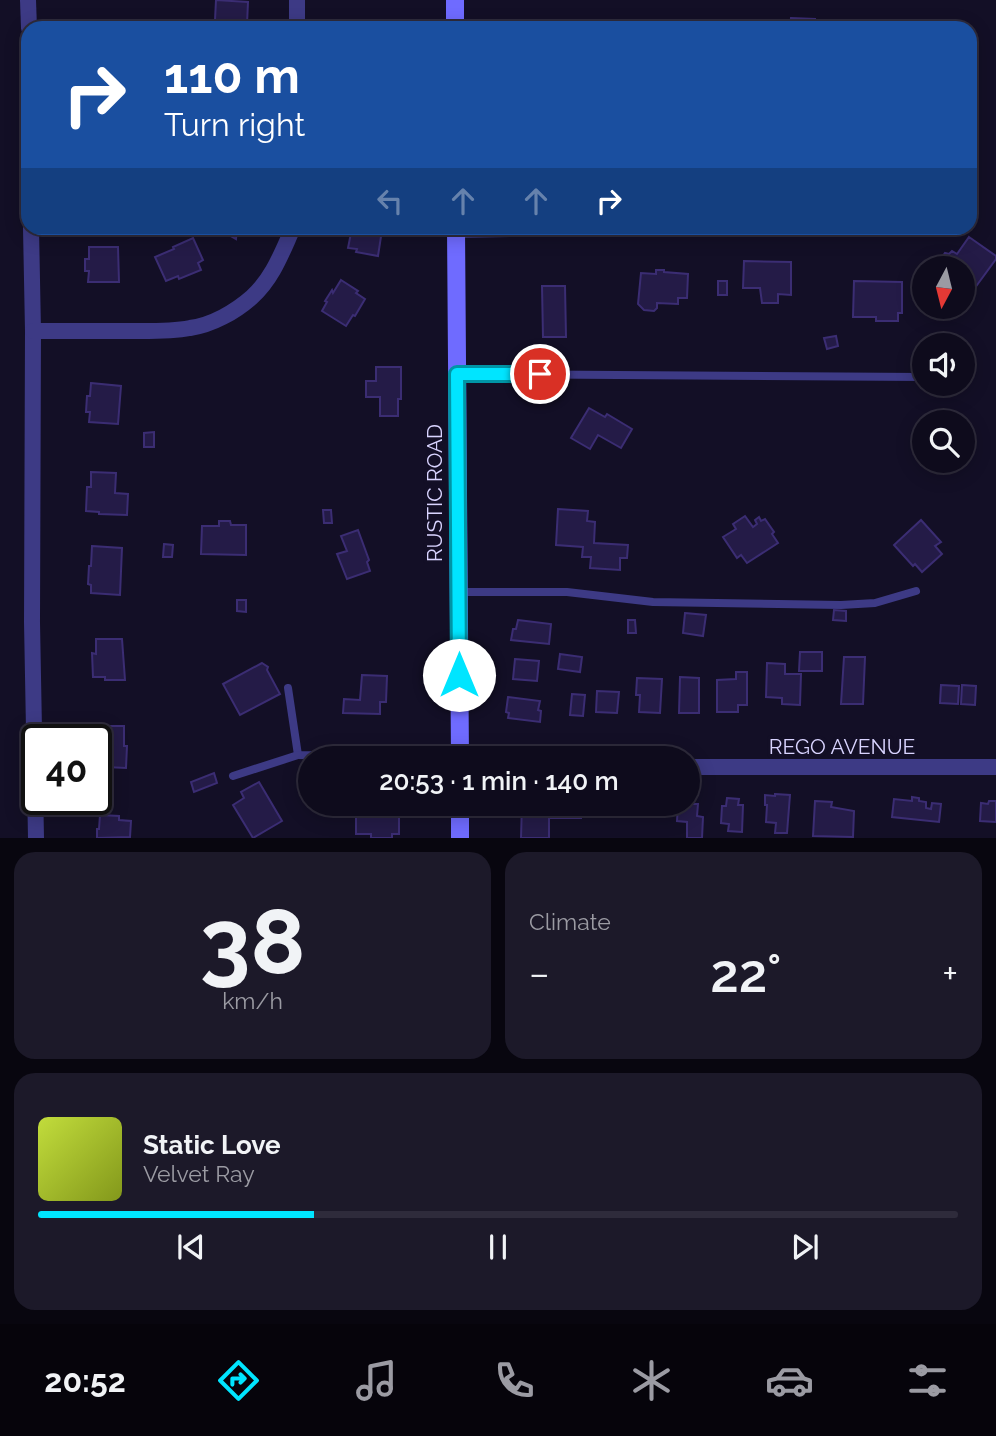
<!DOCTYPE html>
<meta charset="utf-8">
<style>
:root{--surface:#0e0b1c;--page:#1c1929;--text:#f1f3f6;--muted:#9b9ba3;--line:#2e2b3b;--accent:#00e5ff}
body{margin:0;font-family:Raleway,sans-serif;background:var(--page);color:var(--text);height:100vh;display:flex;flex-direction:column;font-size:26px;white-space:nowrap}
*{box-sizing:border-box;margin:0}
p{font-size:23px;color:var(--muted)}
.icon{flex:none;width:38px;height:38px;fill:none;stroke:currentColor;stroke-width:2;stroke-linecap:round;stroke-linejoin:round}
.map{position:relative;height:838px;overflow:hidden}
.side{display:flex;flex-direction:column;gap:14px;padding:14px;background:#08060f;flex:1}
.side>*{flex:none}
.banner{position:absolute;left:21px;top:21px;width:956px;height:214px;border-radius:21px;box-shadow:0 4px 18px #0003,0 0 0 2px var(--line);background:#1a4fa0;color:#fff;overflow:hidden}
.needle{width:46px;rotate:187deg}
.tools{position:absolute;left:912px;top:256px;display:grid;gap:14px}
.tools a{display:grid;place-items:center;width:63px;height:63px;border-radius:50%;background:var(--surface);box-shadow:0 4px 18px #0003,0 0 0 2px var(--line);font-size:35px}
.speed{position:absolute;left:21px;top:724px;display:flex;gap:14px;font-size:35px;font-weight:700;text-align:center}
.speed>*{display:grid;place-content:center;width:91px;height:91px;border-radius:50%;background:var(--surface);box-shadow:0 4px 18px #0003,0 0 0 2px var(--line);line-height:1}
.speed .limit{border:4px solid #111;border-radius:10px;background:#fff;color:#111}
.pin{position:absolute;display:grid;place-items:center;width:60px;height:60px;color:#fff;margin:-30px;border:4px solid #fff;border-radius:50%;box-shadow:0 2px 7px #0007}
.me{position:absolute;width:77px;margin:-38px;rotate:0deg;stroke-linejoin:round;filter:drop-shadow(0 0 5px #0008)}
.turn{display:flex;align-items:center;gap:24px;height:147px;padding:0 28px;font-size:32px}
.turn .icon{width:91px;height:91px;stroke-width:2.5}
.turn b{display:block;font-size:49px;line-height:60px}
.lanes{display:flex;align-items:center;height:66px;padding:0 28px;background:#0003;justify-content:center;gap:35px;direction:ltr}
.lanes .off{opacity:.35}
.big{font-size:52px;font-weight:600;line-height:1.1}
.side .tile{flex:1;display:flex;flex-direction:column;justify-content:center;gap:10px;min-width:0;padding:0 24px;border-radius:21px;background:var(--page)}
.side .dial{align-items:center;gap:0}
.dial b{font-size:91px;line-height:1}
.song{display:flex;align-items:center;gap:21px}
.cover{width:84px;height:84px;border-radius:10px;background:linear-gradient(135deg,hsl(70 70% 55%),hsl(70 70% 35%))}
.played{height:7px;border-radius:4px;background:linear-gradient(90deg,var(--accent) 30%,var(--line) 30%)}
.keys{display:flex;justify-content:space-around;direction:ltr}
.heat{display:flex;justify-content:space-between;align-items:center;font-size:38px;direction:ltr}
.side .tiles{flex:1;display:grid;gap:14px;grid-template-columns:1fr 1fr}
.tile:last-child{grid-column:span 2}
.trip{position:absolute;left:298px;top:746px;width:402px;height:70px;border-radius:35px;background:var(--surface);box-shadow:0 4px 18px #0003,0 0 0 2px var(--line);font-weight:600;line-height:70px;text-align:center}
.tab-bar{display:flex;height:112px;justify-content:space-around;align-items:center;background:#06040b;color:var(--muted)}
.tab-bar .icon{width:49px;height:49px}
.tab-bar .active{color:var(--accent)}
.tab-bar b{font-size:32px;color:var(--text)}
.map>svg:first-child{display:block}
.building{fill:#241b47;stroke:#3b2d73;stroke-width:2}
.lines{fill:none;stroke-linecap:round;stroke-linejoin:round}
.lane{stroke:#3d3a85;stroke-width:8}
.street{stroke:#3d3a85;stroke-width:16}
.secondary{stroke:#6f6bff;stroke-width:18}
.route-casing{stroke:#0095a6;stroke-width:18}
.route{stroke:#00e5ff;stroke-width:12}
.labels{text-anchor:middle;stroke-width:7;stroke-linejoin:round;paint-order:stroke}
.street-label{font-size:21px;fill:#d9d4ff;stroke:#130f26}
</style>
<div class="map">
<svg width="996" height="838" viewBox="0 0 996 838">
<rect width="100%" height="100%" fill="#130f26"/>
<g class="building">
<path d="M216,0L248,2L247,24H245V28H207V20H215Z"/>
<path d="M791,18L815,19V22L831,23V28H790Z"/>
<path d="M611,20H634V23L650,24V28H611Z"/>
<rect x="707" y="20" width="51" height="8"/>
<path d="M532,21L556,22V28H517V23H532Z"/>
<path d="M217,228H237L236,239Z"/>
<path d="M352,228H393L392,232L382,230L378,256L356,252L357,249L348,248Z"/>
<path d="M969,237L996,256V259L969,296L962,292V268H938L936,266L945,253L949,254L952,251L957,254Z"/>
<path d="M193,238L203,260L198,263L201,270L179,279L178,276L166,281L155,257L174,249L173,247Z"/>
<path d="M89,247H118L119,282H88L89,271H85V259H89Z"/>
<path d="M744,261L791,262V295L778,294V303H762L760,288H743Z"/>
<path d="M656,270H664V272L688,274L687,298H678V304L657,303V308L654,311L644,310L638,304L641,273L656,274Z"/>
<path d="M341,280L358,291L356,293L365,299L355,316L353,315L346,326L322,311L327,302L325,301L332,290L333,293Z"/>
<rect x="718" y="281" width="9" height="14"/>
<path d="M854,281L902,282V313H898V321H876V317H853Z"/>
<path d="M542,286H565L566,337H543Z"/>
<path d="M836,336L838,346L827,349L824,338Z"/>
<path d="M376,367H401V399H398V416H380V397H366V381H376Z"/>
<path d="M91,383L121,386L118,424L89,422L90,412H86L87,396H90Z"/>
<path d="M589,408L605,417L607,414L632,429L621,448L598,435L590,449L571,438Z"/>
<path d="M154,432V447H144V433Z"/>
<path d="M91,472L116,473L115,493L128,494L127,515L99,514V512L86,511L87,487H91Z"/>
<path d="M558,509L588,511L587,521L595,522L594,543L628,545L627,558H620V570L590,568L591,557H582L583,547L556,545Z"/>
<path d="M323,510H331L332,523H324Z"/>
<path d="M745,516L753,527L757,524L755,520L759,517L761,521L765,519L774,532L772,534L778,543L747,563L741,555L737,558L723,537L736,529L733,524Z"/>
<path d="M921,520L941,542L935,546L942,554L922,572L915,564L913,566L894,545Z"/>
<path d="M219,521H230L231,525H246V555L201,554L202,526H219Z"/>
<path d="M358,530L369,560L367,562L370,571L347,579L337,554L347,551L341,536Z"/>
<path d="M164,544L173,545L172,557H163Z"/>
<path d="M92,546L122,548L120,595L91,593V585L88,584L89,566H91Z"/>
<path d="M237,600H246V612L237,611Z"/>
<path d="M834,610L846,611V621L833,620Z"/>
<path d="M685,613L706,615L703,636L683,633Z"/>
<path d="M518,620L551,624L549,644L511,640L513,629H516Z"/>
<path d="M628,620H635L636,633H628Z"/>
<path d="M96,639H122L125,680H105V677H93L92,653L96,654Z"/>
<path d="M800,652H822V671H799Z"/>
<path d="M560,654L582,657L580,672L558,669Z"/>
<path d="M844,657H865L863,704H841Z"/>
<path d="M515,659L539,661L537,681L513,679Z"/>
<path d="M262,663L268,667L267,670L280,694L240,715L223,684Z"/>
<path d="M767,663L785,664V674H801L800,705L782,704V698L766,697Z"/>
<path d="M736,672H747V705H738V712H717V680L736,679Z"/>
<path d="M362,675L387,676L386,702H380V714L343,713L344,699L360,700Z"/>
<path d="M680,677L699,678V713H679Z"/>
<path d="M637,678L662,679L660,713L639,712L640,695H636Z"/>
<path d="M941,685L959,686L958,704L940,703Z"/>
<path d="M962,685L976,686L975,705L961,704Z"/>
<path d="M597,691L619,692L617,713L596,712Z"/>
<path d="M572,694L585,695L583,716L570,715Z"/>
<path d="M508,697L540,701L538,710L541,711L540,722L508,718L509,713L506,712Z"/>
<path d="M98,726H124V746H127L126,768L106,767V765L96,764V740H94H98Z"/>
<path d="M214,773L217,783L194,792L191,782Z"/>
<path d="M259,782L282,821L253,838L233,805L244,798L241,792Z"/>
<path d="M775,794L790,795L787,833H775L776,823L766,822L767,805H765V795L775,796Z"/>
<path d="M912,797L919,798V801L926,802V808L931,809L932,803L941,804L939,822L892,817L894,799L912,801Z"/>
<path d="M727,798L739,799L738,805H743L742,832L728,831L729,824L721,823L722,806H726Z"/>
<path d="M688,799H692V804H698L697,816L703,817L702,838H687V822L677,821L678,803H688Z"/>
<path d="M815,801L832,802L831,807L854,811L853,837L813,836Z"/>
<path d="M989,801H996V822L980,821L981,803L988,804Z"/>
<path d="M356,803H399V834H392V838H371V834H356Z"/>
<path d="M522,803H581V818H549V838H521Z"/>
<path d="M100,815L119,816V820L131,821L130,837L97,838V829H99Z"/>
</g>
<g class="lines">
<g class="lane">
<path d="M457,374L924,377"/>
<path d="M459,592H567L653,602L841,605L875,603L916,591"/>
<path d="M288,688L298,755L460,758"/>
<path d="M233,776L298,755"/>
</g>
<g class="street">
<path d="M28,0L29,28"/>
<path d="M297,0V28"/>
<path d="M31,228L33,331L32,622L36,838"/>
<path d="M456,230L568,228"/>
<path d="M33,331C63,331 94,331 125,331C146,331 169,332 190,328C212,325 235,312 252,297C273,278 282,252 293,228"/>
<path d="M688,767H996"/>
</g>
<g class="secondary">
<path d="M455,0V28"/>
<path d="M456,228L460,758"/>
<path d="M460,803V838"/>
</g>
</g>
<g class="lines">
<g class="route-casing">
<path id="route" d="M459,675L457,374H540"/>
</g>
<use href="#route" class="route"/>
</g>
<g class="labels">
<g class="street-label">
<text transform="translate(435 493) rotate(-90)" y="7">RUSTIC ROAD</text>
<text x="842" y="754">REGO AVENUE</text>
</g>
</g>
</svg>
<div class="tools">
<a><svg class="needle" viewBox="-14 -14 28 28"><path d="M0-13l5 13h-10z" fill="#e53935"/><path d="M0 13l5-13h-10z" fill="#9b9ba3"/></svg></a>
<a><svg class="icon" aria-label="sound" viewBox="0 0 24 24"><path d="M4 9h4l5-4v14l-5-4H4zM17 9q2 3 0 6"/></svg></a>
<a><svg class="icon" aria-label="search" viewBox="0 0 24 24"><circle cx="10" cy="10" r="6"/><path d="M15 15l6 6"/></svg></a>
</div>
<div class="speed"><div class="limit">40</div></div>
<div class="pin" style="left:540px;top:374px;background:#d93025"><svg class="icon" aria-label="arrive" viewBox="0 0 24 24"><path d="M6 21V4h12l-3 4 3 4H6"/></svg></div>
<svg class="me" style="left:459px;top:675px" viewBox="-20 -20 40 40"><circle r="19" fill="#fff"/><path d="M0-13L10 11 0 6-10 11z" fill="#00e5ff"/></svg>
<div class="trip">20:53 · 1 min · 140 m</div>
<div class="banner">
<div class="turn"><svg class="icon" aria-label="right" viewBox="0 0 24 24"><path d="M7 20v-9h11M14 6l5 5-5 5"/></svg><div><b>110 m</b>Turn right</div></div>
<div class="lanes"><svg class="icon off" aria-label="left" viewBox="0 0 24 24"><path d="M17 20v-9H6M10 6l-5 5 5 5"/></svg><svg class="icon off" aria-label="ahead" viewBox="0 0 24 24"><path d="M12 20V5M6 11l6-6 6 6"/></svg><svg class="icon off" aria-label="ahead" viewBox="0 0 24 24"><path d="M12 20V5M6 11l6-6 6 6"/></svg><svg class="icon" aria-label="right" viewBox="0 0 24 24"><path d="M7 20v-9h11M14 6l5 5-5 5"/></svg></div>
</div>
</div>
<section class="side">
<div class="tiles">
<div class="tile dial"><b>38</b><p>km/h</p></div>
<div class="tile"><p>Climate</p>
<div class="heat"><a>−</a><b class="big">22°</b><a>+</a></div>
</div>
<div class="tile">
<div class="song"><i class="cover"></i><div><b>Static Love</b><p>Velvet Ray</p></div></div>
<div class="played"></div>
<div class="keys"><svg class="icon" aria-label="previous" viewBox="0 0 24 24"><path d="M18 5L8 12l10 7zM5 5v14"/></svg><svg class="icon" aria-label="pause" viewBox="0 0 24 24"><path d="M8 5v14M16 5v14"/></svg><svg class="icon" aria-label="next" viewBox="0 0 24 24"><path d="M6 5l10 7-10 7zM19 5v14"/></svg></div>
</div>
</div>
</section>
<nav class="tab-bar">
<b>20:52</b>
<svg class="icon active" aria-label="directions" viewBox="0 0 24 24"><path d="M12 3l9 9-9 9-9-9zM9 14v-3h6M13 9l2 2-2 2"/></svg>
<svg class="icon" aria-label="music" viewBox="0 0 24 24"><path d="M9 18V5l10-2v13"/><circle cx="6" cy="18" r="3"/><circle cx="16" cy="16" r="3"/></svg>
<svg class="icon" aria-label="phone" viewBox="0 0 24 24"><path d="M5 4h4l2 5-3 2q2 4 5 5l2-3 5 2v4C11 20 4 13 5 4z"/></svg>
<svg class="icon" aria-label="climate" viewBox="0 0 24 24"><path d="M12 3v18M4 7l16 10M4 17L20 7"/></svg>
<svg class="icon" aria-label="car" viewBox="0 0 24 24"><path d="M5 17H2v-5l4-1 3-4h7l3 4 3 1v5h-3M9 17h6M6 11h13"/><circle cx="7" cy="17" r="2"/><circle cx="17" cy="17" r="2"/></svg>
<svg class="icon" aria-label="filters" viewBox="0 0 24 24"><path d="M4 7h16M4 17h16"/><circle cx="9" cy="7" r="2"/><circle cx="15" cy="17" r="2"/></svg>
</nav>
